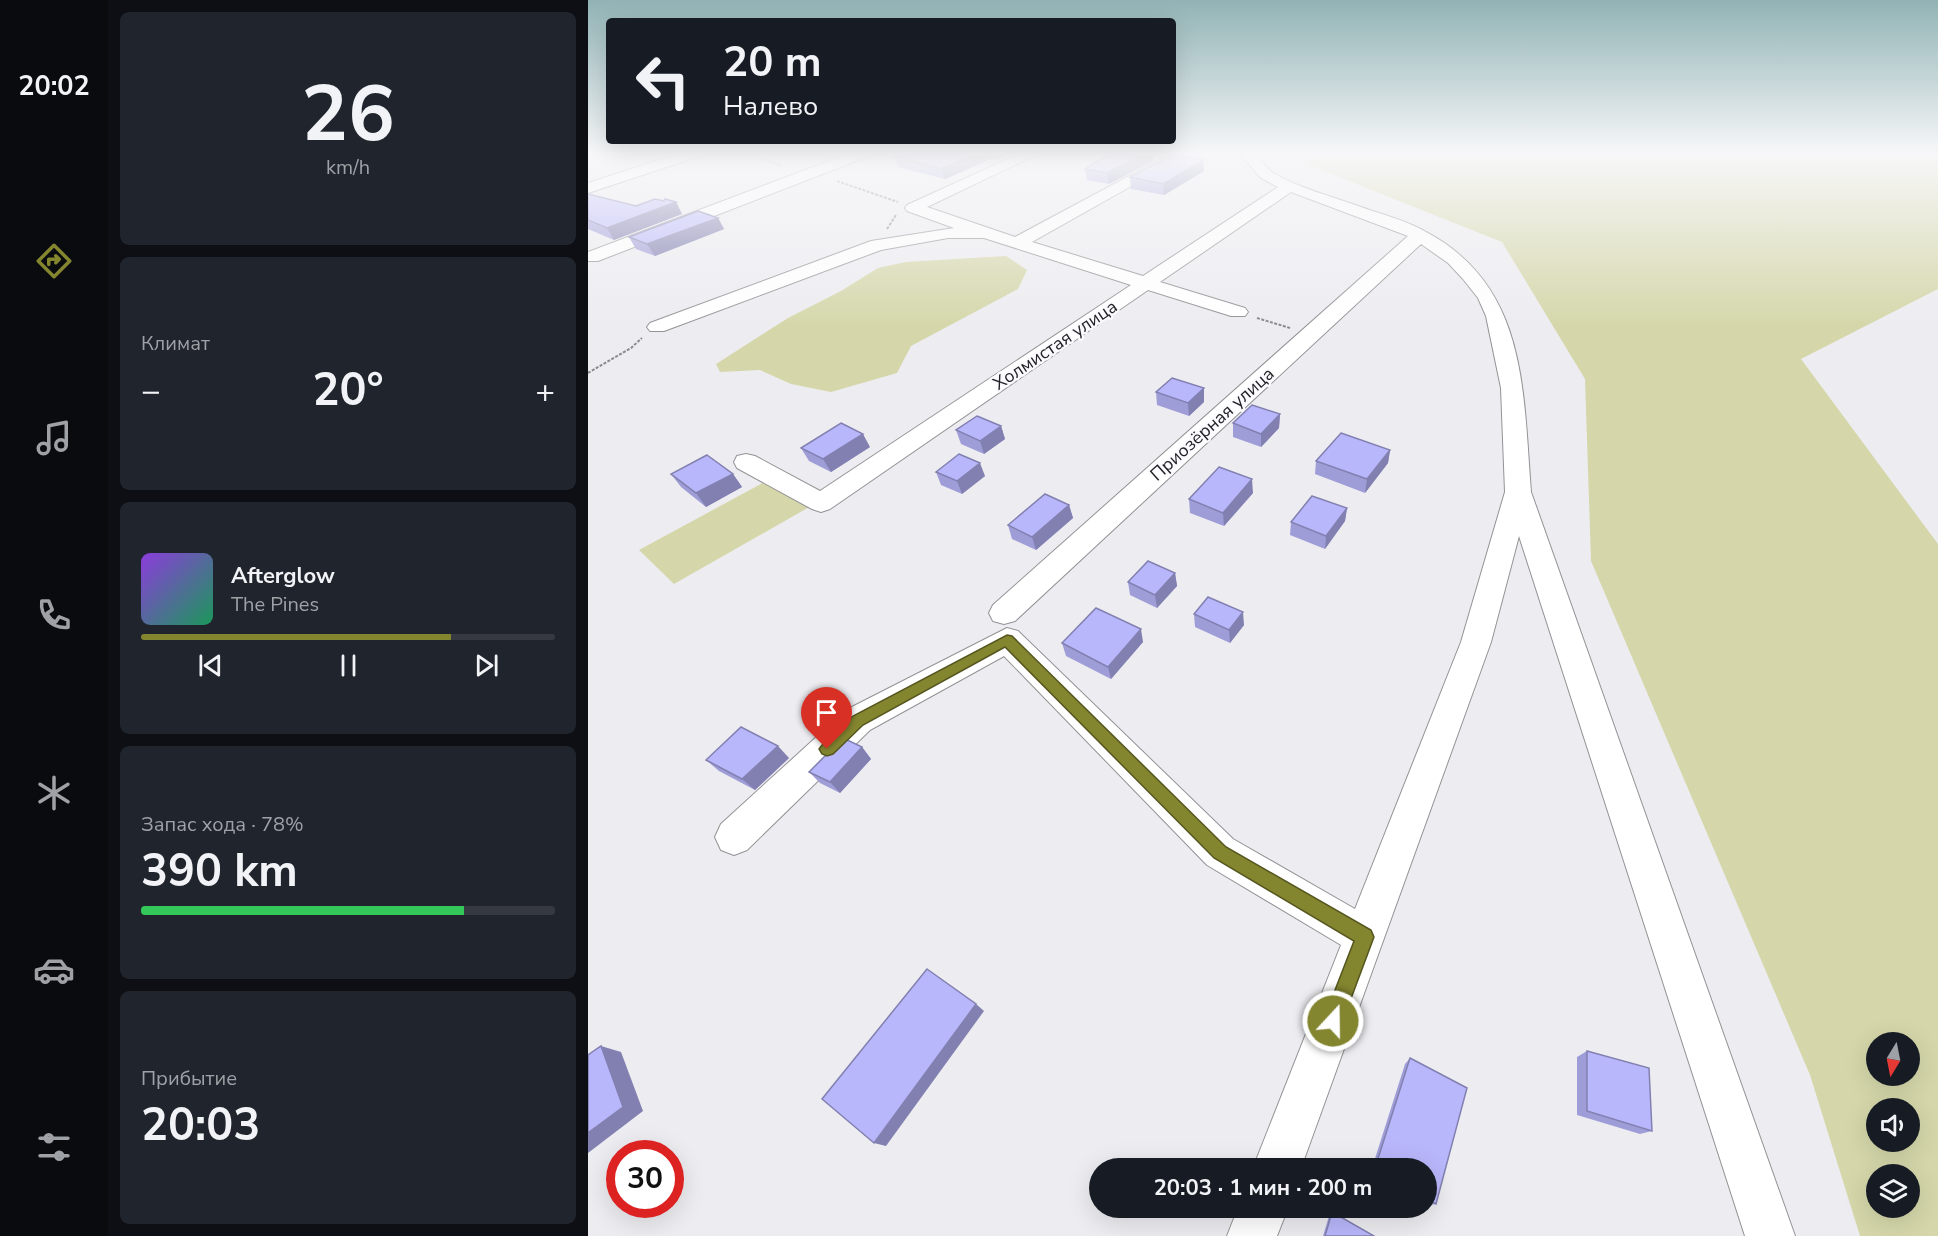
<!DOCTYPE html>
<html lang="ru">
<meta charset="utf-8">
<style>
:root{--surface:#171b24;--page:#20242c;--text:#f1f3f6;--muted:#9ea1a6;--line:#363941;--accent:#83852f}
body{margin:0;font-family:"Nunito Sans",sans-serif;background:var(--page);color:var(--text);height:100vh;display:flex;flex-direction:column;font-size:22px;white-space:nowrap}
*{box-sizing:border-box;margin:0}
p{font-size:20px;color:var(--muted)}
.icon{flex:none;width:33px;height:33px;fill:none;stroke:currentColor;stroke-width:2;stroke-linecap:round;stroke-linejoin:round}
.map{position:relative;flex:1;overflow:hidden}
.panel{display:flex;flex-direction:column;gap:12px;padding:12px;background:#0d0f14;width:480px}
.panel>*{flex:none}
.hud{position:absolute;left:18px;top:18px;width:570px;height:126px;border-radius:6px;box-shadow:0 6px 24px #0002;background:#171b24;color:var(--text);overflow:hidden}
.needle{width:39px;rotate:190deg}
.tools{position:absolute;left:1278px;top:1032px;display:grid;gap:12px}
.tools a{display:grid;place-items:center;width:54px;height:54px;border-radius:50%;background:var(--surface);box-shadow:0 6px 24px #0002;font-size:30px}
.speed{position:absolute;left:18px;top:1140px;display:flex;gap:12px;font-size:30px;font-weight:700;text-align:center}
.speed>*{display:grid;place-content:center;width:78px;height:78px;border-radius:50%;background:var(--surface);box-shadow:0 6px 24px #0002;line-height:1}
.speed .limit{border:9px solid #d22;background:#fff;color:#111}
.pin{position:absolute;display:grid;place-items:center;width:51px;height:51px;color:#fff;margin:-62px -26px;border-radius:50% 50% 50% 0;rotate:-45deg;box-shadow:0 0 6px #0007}
.pin .icon{rotate:45deg}
.me{position:absolute;width:66px;margin:-33px;rotate:21deg;stroke-linejoin:round;filter:drop-shadow(0 0 4px #0008)}
.turn{display:flex;align-items:center;gap:21px;height:126px;padding:0 18px;font-size:27px}
.turn .icon{width:78px;height:78px;stroke-width:2.5}
.turn b{display:block;font-size:42px;line-height:51px}
.big{font-size:45px;font-weight:700;line-height:1.1}
.panel .card{flex:1;display:flex;flex-direction:column;justify-content:center;gap:9px;min-width:0;padding:0 21px;border-radius:9px;background:var(--page)}
.panel .dial{align-items:center;gap:0}
.dial b{font-size:78px;line-height:1}
.song{display:flex;align-items:center;gap:18px}
.cover{width:72px;height:72px;border-radius:9px;background:linear-gradient(135deg,hsl(270 70% 55%),hsl(150 70% 35%))}
.played{height:6px;border-radius:3px;background:linear-gradient(90deg,var(--accent) 75%,var(--line) 75%)}
.keys{display:flex;justify-content:space-around;direction:ltr}
.heat{display:flex;justify-content:space-between;align-items:center;font-size:33px;direction:ltr}
.charge{height:9px;border-radius:4px;background:linear-gradient(90deg,#34c759 78%,var(--line) 0)}
.trip{position:absolute;left:501px;top:1158px;width:348px;height:60px;border-radius:30px;background:var(--surface);box-shadow:0 6px 24px #0002;font-weight:700;line-height:60px;text-align:center}
main{display:flex;flex:1;min-height:0}
.dock{display:flex;flex-direction:column;width:108px;justify-content:space-around;align-items:center;background:#090b0e;color:var(--muted)}
.dock .icon{width:42px;height:42px}
.dock .selected{color:var(--accent)}
.dock b{font-size:27px;color:var(--text)}
.map>svg:first-child{display:block}
.green{fill:#d5d7aa;fill-rule:evenodd}
.lines{fill:none;stroke-linecap:round;stroke-linejoin:round}
.minor-casing{stroke:#939396;stroke-width:2}
.path{stroke:#8a8a8d;stroke-width:2;stroke-dasharray:3 1.5;stroke-linecap:butt}
.minor{fill:#fff;fill-rule:evenodd}
.wall{fill:#9f9dd8}
.shaded-wall{fill:#8280b0}
.building{fill:#b9b7fb;stroke:#8280b0;stroke-width:1.5}
.route{fill:#83852f;stroke:#55561f;stroke-width:1.5}
.labels{text-anchor:middle;stroke-width:4.5;stroke-linejoin:round;paint-order:stroke}
.far-street-label{font-size:18px;fill:#232324;stroke:#fbfbff}
</style>
<main>
<nav class="dock">
<b>20:02</b>
<svg class="icon selected" aria-label="directions" viewBox="0 0 24 24"><path d="M12 3l9 9-9 9-9-9zM9 14v-3h6M13 9l2 2-2 2"/></svg>
<svg class="icon" aria-label="music" viewBox="0 0 24 24"><path d="M9 18V5l10-2v13"/><circle cx="6" cy="18" r="3"/><circle cx="16" cy="16" r="3"/></svg>
<svg class="icon" aria-label="phone" viewBox="0 0 24 24"><path d="M5 4h4l2 5-3 2q2 4 5 5l2-3 5 2v4C11 20 4 13 5 4z"/></svg>
<svg class="icon" aria-label="climate" viewBox="0 0 24 24"><path d="M12 3v18M4 7l16 10M4 17L20 7"/></svg>
<svg class="icon" aria-label="car" viewBox="0 0 24 24"><path d="M5 17H2v-5l4-1 3-4h7l3 4 3 1v5h-3M9 17h6M6 11h13"/><circle cx="7" cy="17" r="2"/><circle cx="17" cy="17" r="2"/></svg>
<svg class="icon" aria-label="filters" viewBox="0 0 24 24"><path d="M4 7h16M4 17h16"/><circle cx="9" cy="7" r="2"/><circle cx="15" cy="17" r="2"/></svg>
</nav>
<section class="panel">
<div class="card dial"><b>26</b><p>km/h</p></div>
<div class="card"><p>Климат</p>
<div class="heat"><a>−</a><b class="big">20°</b><a>+</a></div>
</div>
<div class="card">
<div class="song"><i class="cover"></i><div><b>Afterglow</b><p>The Pines</p></div></div>
<div class="played"></div>
<div class="keys"><svg class="icon" aria-label="previous" viewBox="0 0 24 24"><path d="M18 5L8 12l10 7zM5 5v14"/></svg><svg class="icon" aria-label="pause" viewBox="0 0 24 24"><path d="M8 5v14M16 5v14"/></svg><svg class="icon" aria-label="next" viewBox="0 0 24 24"><path d="M6 5l10 7-10 7zM19 5v14"/></svg></div>
</div>
<div class="card"><p>Запас хода · 78%</p><b class="big">390 km</b><div class="charge"></div></div>
<div class="card"><p>Прибытие</p><b class="big">20:03</b></div>
</section>
<div class="map">
<svg width="1350" height="1236" viewBox="0 0 1350 1236">
<rect width="100%" height="100%" fill="#ededf1"/>
<g class="green">
<path d="M717,153H1350V289L1213,359L1350,544V1236H1272L1222,1075L1003,561L997,379L914,242L718,164ZM1288,1042H1322V1076H1288ZM1288,1108H1322V1142H1288ZM1288,1174H1322V1208H1288Z"/>
<path d="M418,256L439,270L430,289L323,346L309,373L243,392L203,384L172,370L132,372L128,364L200,318L253,291L290,268L318,262Z"/>
<path d="M182,479L223,506L86,584L51,550Z"/>
</g>
<g class="lines">
<g class="minor-casing">
<g id="minor">
<path d="M92,153H114L112,156L0,193V183Z"/>
<path d="M262,153H283L281,156L10,261H0V252Z"/>
<path d="M433,153H452L339,207L427,237L584,153H602L444,242L555,276L690,187L673,178L651,153H666C672,160 678,168 685,173C711,188 742,196 770,206C792,214 818,220 838,232C940,286 935,392 943,492L1207,1236H1157L931,536L903,642L713,1168H665L753,945L619,865L416,656L282,730L159,850L146,855L133,850L127,837L133,824L258,710L419,628L430,631L645,839L767,909L873,642L917,492L913,388L898,316L890,298L875,279L860,263L833,244L427,621L416,624L405,621L401,613L405,605L820,236L703,192L572,282L657,308L660,312L657,316H643L560,290L242,509L233,512L224,509L149,468L146,462L149,456L158,454L167,456L232,491L543,285L396,238H360L293,250L76,331H62L59,327L62,323L283,241L366,228L319,211L317,208L319,205Z"/>
<path d="M650,1208H700L689,1236H639Z"/>
</g>
</g>
<g class="path">
<path d="M172,158L194,166"/>
<path d="M249,181L310,202"/>
<path d="M299,229L308,215"/>
<path d="M669,318L702,328"/>
<path d="M0,373L43,348L54,338"/>
</g>
<use href="#minor" class="minor"/>
</g>
<g class="wall">
<path d="M314,153H424L408,160L403,159L357,179L310,167L306,156Z"/>
<path d="M503,153H572L565,157V161L521,184L499,180L497,169L517,156Z"/>
<path d="M615,160L616,171L576,195L543,189L542,177Z"/>
<path d="M0,194L48,206L88,202L94,214L26,240L0,229Z"/>
<path d="M130,218L136,229L67,256L48,249L41,237Z"/>
<path d="M568,392L616,402L601,416L569,405Z"/>
<path d="M692,414L691,428L673,447L645,437V423Z"/>
<path d="M413,426L417,439L396,454L373,444L368,430Z"/>
<path d="M282,447L243,472L221,461L213,448Z"/>
<path d="M802,450L800,463L777,493L727,474L728,461Z"/>
<path d="M348,472L397,476L374,494L353,485Z"/>
<path d="M83,474H145L154,487L118,507L93,487Z"/>
<path d="M665,493L636,526L602,513L601,499Z"/>
<path d="M481,505L485,518L448,550L424,539L420,525Z"/>
<path d="M759,508L757,521L737,549L702,535L703,522Z"/>
<path d="M587,573L589,586L569,608L542,595L540,582Z"/>
<path d="M606,614L656,625L642,643L607,627Z"/>
<path d="M555,642L523,679L478,656L474,643Z"/>
<path d="M274,747L283,759L252,793L232,783L221,772Z"/>
<path d="M201,758L167,790L131,771L118,760Z"/>
<path d="M999,1051L1064,1131L1052,1134L989,1115V1057Z"/>
<path d="M822,1058L848,1204L842,1205L838,1203V1168H784L817,1064Z"/>
<path d="M744,1212L786,1236H735L742,1213Z"/>
</g>
<g class="shaded-wall">
<path d="M390,153H402L403,159L357,179L353,169Z"/>
<path d="M406,153H424L408,160Z"/>
<path d="M558,153H572L565,157V161L521,184L519,173Z"/>
<path d="M615,160L616,171L576,195L575,184Z"/>
<path d="M88,202L94,214L26,240L19,228Z"/>
<path d="M130,218L136,229L67,256L59,244Z"/>
<path d="M616,388V402L601,416L600,403Z"/>
<path d="M692,414L691,428L673,447V434Z"/>
<path d="M413,426L417,439L396,454L392,441Z"/>
<path d="M275,434L282,447L243,472L235,459Z"/>
<path d="M802,450L800,463L777,493L779,479Z"/>
<path d="M392,463L397,476L374,494L369,481Z"/>
<path d="M145,474L154,487L118,507L108,493Z"/>
<path d="M664,479L665,493L636,526L635,513Z"/>
<path d="M481,505L485,518L448,550L444,537Z"/>
<path d="M759,508L757,521L737,549L738,536Z"/>
<path d="M587,573L589,586L569,608L567,595Z"/>
<path d="M655,612L656,625L642,643L641,630Z"/>
<path d="M553,629L555,642L523,679L520,667Z"/>
<path d="M190,746L201,758L167,790L154,779Z"/>
<path d="M274,747L283,759L252,793L242,782Z"/>
<path d="M388,1004L396,1011L298,1146L286,1143Z"/>
<path d="M13,1046L33,1052L55,1111L0,1153V1133Z"/>
</g>
<g class="building">
<path d="M314,153H390L353,169L306,156Z"/>
<path d="M522,153H558L519,173L497,169Z"/>
<path d="M585,154L615,160L575,184L542,177Z"/>
<path d="M0,194L48,206L67,199L76,201L77,199L88,202L19,228L0,220Z"/>
<path d="M110,211L130,218L59,244L41,237Z"/>
<path d="M584,378L616,388L600,403L568,392Z"/>
<path d="M664,405L692,414L673,434L645,423Z"/>
<path d="M389,416L413,426L392,441L368,430Z"/>
<path d="M253,423L275,434L235,459L213,448Z"/>
<path d="M753,433L802,450L779,479L728,461Z"/>
<path d="M371,454L392,463L369,481L348,472Z"/>
<path d="M119,455L145,474L108,493L83,474Z"/>
<path d="M631,467L664,479L635,513L601,499Z"/>
<path d="M457,494L481,505L444,537L420,525Z"/>
<path d="M724,496L759,508L738,536L703,522Z"/>
<path d="M560,561L587,573L567,595L540,582Z"/>
<path d="M620,597L655,612L641,630L606,614Z"/>
<path d="M508,608L553,629L520,667L474,643Z"/>
<path d="M153,727L190,746L154,779L118,760Z"/>
<path d="M255,738L274,747L242,782L221,772Z"/>
<path d="M339,969L388,1004L286,1143L234,1099Z"/>
<path d="M13,1046L35,1107L0,1133V1055Z"/>
<path d="M999,1051L1061,1068L1064,1131L999,1111Z"/>
<path d="M822,1058L879,1088L848,1204L838,1198V1168H787Z"/>
<path d="M744,1212L786,1236H737Z"/>
</g>
<linearGradient id="sky" x2="0" y2="1"><stop stop-color="#91b3b5"/><stop offset="0.47" stop-color="#f7f7f9"/><stop offset="1" stop-color="#f7f7f9" stop-opacity="0"/></linearGradient>
<rect width="1350" height="326" fill="url(#sky)"/>
<path class="route" d="M419,635L424,636L638,847L783,930L786,937L752,1028L745,1031L738,1028L735,1021L766,941L626,858L417,647L275,725L245,754L239,756L234,754L231,749L234,745L265,716Z"/>
<g class="labels">
<g class="far-street-label">
<text transform="translate(467 345) rotate(-34)" y="6">Холмистая улица</text>
<text transform="translate(624 424) rotate(-42)" y="6">Приозёрная улица</text>
</g>
</g>
</svg>
<div class="tools">
<a><svg class="needle" viewBox="-14 -14 28 28"><path d="M0-13l5 13h-10z" fill="#e53935"/><path d="M0 13l5-13h-10z" fill="#9ea1a6"/></svg></a>
<a><svg class="icon" aria-label="sound" viewBox="0 0 24 24"><path d="M4 9h4l5-4v14l-5-4H4zM17 9q2 3 0 6"/></svg></a>
<a><svg class="icon" aria-label="layers" viewBox="0 0 24 24"><path d="M12 4l9 5-9 5-9-5zM3 14l9 5 9-5"/></svg></a>
</div>
<div class="speed"><div class="limit">30</div></div>
<div class="pin" style="left:239px;top:749px;background:#d93025"><svg class="icon" aria-label="arrive" viewBox="0 0 24 24"><path d="M6 21V4h12l-3 4 3 4H6"/></svg></div>
<svg class="me" style="left:745px;top:1021px" viewBox="-20 -20 40 40"><circle r="17" fill="#83852f" stroke="#fff" stroke-width="3"/><path d="M0-11L8 9 0 5-8 9z" fill="#fff"/></svg>
<div class="trip">20:03 · 1 мин · 200 m</div>
<div class="hud">
<div class="turn"><svg class="icon" aria-label="left" viewBox="0 0 24 24"><path d="M17 20v-9H6M10 6l-5 5 5 5"/></svg><div><b>20 m</b>Налево</div></div>
</div>
</div>
</main>
